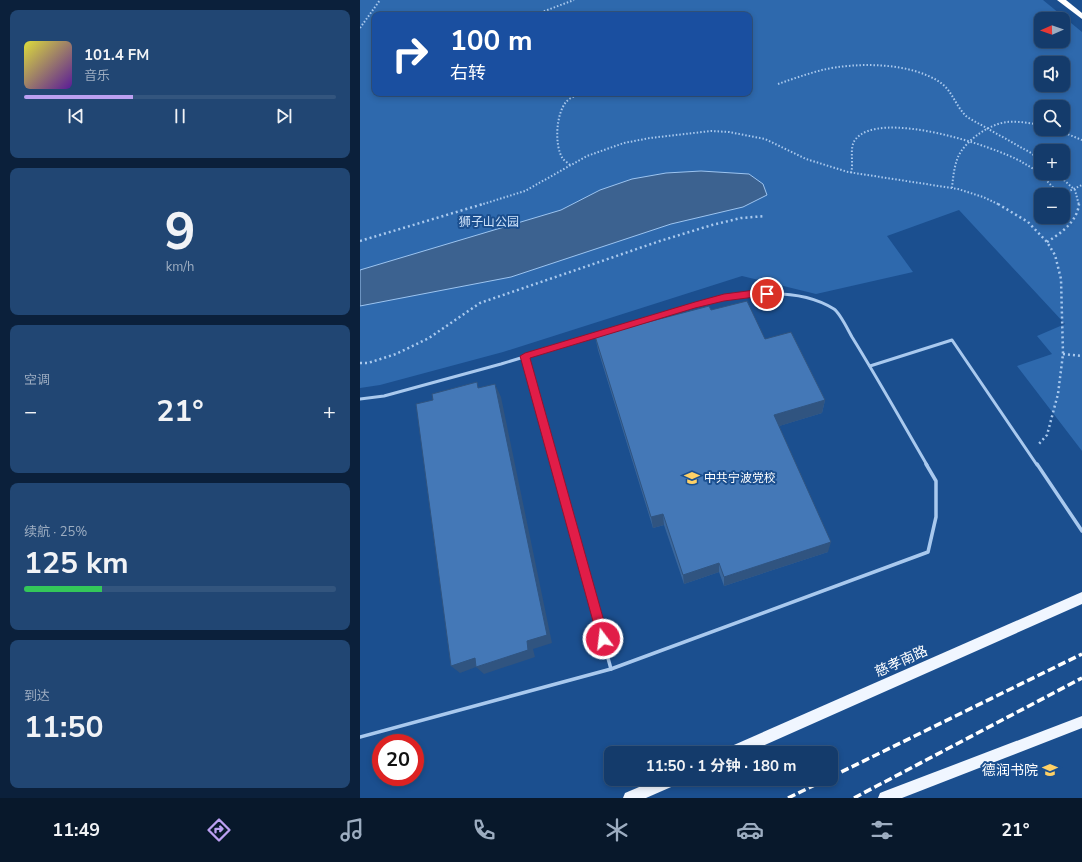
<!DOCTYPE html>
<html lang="zh">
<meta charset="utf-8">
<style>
:root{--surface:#143b6b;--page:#214673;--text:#f1f3f6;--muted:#9dadc1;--line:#33557e;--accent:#bca0f2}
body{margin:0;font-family:"Nunito Sans","Noto Sans SC",sans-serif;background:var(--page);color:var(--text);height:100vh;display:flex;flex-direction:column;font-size:15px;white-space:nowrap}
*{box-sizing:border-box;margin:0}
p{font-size:13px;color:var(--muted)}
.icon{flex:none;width:22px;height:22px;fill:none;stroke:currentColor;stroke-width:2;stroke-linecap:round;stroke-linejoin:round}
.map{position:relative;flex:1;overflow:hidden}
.drawer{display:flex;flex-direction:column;gap:10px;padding:10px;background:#0b203b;width:360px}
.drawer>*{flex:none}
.hud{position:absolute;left:12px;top:12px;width:380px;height:84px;border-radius:8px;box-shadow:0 2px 6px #0003,0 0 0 1px var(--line);background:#1a4fa0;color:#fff;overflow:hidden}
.needle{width:26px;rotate:268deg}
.controls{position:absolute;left:674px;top:12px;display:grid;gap:8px}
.controls a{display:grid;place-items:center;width:36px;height:36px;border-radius:8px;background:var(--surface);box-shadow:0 2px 6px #0003,0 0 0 1px var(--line);font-size:20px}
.speed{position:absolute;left:12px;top:734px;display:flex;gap:8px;font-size:20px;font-weight:700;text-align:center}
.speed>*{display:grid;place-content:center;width:52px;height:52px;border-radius:50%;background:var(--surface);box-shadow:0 2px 6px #0003,0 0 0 1px var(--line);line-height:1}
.speed .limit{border:6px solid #d22;background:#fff;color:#111}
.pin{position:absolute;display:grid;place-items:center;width:34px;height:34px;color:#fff;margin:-17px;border:2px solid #fff;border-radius:50%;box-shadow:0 1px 4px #0007}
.me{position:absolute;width:44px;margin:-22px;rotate:345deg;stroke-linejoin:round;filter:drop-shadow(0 0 3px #0008)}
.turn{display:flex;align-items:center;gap:14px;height:84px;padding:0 12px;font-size:18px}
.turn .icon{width:52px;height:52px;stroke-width:2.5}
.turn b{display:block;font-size:28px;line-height:34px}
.big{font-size:30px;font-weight:700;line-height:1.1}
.drawer .tile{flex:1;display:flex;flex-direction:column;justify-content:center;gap:6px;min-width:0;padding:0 14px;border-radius:8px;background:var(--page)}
.drawer .dial{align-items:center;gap:0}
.dial b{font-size:52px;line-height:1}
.song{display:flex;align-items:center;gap:12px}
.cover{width:48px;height:48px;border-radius:6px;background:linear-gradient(135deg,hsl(60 70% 55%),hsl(270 70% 35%))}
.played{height:4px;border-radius:2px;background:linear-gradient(90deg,var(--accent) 35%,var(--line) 35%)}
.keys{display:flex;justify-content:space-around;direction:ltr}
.heat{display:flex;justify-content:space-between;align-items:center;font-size:22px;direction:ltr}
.charge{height:6px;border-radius:3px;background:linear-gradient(90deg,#34c759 25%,var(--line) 0)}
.trip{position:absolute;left:244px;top:746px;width:234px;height:40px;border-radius:8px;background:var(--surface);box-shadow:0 2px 6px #0003,0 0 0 1px var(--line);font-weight:700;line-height:40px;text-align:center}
.dock{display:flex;height:64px;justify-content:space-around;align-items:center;background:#08182b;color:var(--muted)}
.dock .icon{width:28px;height:28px}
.dock .on{color:var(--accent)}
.dock b{font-size:18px;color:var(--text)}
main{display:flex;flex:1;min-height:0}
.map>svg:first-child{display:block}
.green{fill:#2e69ad;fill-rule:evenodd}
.water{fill:#3c6290;stroke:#9cc4f0}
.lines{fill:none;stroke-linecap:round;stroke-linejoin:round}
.path-far1{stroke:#a9c9ee;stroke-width:2;stroke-dasharray:1.5 2;stroke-linecap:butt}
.path{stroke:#a9c9ee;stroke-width:2.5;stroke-dasharray:2 3;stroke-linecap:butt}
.lane-far1{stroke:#a9c9ee;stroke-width:3}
.lane{stroke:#a9c9ee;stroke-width:3.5}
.primary{fill:#f0f6ff;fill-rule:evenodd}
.highway{fill:#fff;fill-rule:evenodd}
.rail{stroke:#fff;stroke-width:3.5;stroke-dasharray:8 3.5;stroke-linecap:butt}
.wall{fill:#3a679d}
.shaded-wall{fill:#305480}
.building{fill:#4478b7;stroke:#305480}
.route{fill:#e11d48;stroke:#92132f}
.labels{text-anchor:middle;stroke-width:4;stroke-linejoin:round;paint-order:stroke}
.park-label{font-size:12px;fill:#cfe3fa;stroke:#1b4f8f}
.poi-label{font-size:12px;fill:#fff;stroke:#1b4f8f;text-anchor:start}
.near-street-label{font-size:14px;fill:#fff;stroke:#1b4f8f}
.near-poi-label{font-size:14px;fill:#fff;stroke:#1b4f8f;text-anchor:end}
</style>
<main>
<section class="drawer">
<div class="tile">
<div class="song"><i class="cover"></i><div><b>101.4 FM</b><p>音乐</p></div></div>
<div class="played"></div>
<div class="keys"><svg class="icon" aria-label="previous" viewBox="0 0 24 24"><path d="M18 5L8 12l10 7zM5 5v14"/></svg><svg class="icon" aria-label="pause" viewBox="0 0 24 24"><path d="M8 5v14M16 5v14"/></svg><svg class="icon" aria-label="next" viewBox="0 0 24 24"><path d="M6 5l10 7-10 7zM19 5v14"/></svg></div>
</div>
<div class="tile dial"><b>9</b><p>km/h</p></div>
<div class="tile"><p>空调</p>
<div class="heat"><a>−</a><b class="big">21°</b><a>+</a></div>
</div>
<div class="tile"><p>续航 · 25%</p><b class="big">125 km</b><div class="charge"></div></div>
<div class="tile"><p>到达</p><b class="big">11:50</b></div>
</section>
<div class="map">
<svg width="722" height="798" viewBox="0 0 722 798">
<rect width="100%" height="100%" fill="#1b4f8f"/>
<path class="green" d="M0,0H683L722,32V451L657,366L692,354L677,336L705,324L599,210L527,236L553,272L456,294L382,276L143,352L20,385L0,388ZM15,15H389V93H15ZM681,19H703V41H681ZM681,63H703V85H681ZM681,107H703V129H681ZM681,151H703V173H681ZM681,195H703V217H681Z"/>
<path class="water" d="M341,171L389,174L403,184L407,195L383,207L311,224L151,277L0,306V270L201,210L240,190L272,179L306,173Z"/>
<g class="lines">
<g class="path-far1">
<path d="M174,15L214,0"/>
<path d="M0,28L20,0"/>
<path d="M418,84C432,79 447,74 462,70C497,62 551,62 581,83C593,92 596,107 607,117L671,153L681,161"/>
<path d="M695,129L722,140"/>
<path d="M210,165C208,163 205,161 203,159C194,146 196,114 206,102C212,95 224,94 232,93"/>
<path d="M491,173C494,163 489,148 495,140C518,108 634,146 662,162C668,166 675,169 680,174C688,181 693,189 702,195"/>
<path d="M696,173L715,190L719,205"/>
<path d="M592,188C593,178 594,167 598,157C605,141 629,124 647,122C658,121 670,123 681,125"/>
<path d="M703,197L705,193L722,185"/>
<path d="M120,205L165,191L227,156L264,143L290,138L351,131L369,132L405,139L446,159L488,172L598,189L623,197L640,205"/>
</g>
<g class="path">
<path d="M638,204L668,222L687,242L695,255L701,279L703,354L698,394L687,435L678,445"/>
<path d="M0,241L123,204"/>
<path d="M687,242C701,233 717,222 719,204"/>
<path d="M703,354L722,356"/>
<path d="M0,363H8L36,354L69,338L120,303L300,241L352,225L381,218L405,216"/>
</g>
<g class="lane-far1">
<path d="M165,356L195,465"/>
<path d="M510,366L592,340L677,465"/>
<path d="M0,399L24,396L141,364L335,305C378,295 434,284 474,309C480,313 488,330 492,337C518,379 542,422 567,465"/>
</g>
<g class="lane">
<path d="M195,464L251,669"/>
<path d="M677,464L722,531"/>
<path d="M0,737L251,669L568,552L576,517V481L566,464"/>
</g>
<g class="primary">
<path d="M722,592V604L387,753H365L367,748Z"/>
<path d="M722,716V728L542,798H518L520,793L525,791Z"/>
<path d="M298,779H320L318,784L286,798H263L265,793Z"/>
</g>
<path class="highway" d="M697,0H706L722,13V19Z"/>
<g class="rail">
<path d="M471,777L722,654"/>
<path d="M428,798L467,779"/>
<path d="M494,798L722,678"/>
</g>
</g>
<path class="wall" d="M351,310L465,400L462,413L419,426L468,552L364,586L359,572L324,584L304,525L293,528L238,350L235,336Z"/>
<g class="shaded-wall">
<path d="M135,384L141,397L192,643L173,649L175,657L124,674L116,667L100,673L91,666L167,641Z"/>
<path d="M465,400L462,413L413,428L414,415Z"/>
<path d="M303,514L304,525L293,528L291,517Z"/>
<path d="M471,542L468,552L364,586V577Z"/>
<path d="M359,563V572L324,584L323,575Z"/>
</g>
<g class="building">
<path d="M387,301L405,339L431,332L465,400L414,415L471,542L364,577L359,563L323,575L303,514L291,517L235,336L349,306L351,310Z"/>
<path d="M117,382L118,388L135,384L187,635L167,641L168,650L116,667L115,658L91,666L56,404L73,400L72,394Z"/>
</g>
<path class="route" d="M395,290L407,291L411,294L407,297H395L364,301L335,308L170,358L249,639L247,643L243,644L239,643L160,356L165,353L335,302L364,294Z"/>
<defs>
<g id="university-bare" transform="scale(1.2)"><path d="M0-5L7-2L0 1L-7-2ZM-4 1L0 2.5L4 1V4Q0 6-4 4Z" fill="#ffd166" stroke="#1b4f8f" stroke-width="2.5" paint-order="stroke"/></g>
<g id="school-bare" transform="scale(1.2)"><path d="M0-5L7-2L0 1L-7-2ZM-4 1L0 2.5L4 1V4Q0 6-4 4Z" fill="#ffd166" stroke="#1b4f8f" stroke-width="2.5" paint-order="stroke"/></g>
</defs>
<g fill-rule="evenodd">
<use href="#university-bare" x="332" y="478"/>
<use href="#school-bare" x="690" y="770"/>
</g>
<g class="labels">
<g class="park-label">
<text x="129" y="226">狮子山公园</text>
</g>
<g class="poi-label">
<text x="344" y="482">中共宁波党校</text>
</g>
<g class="near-street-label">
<text transform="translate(541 661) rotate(-24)" y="5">慈孝南路</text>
</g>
<g class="near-poi-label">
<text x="678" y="775">德润书院</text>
</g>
</g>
</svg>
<div class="controls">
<a><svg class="needle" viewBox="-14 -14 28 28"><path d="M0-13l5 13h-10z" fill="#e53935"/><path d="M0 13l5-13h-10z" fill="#9dadc1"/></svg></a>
<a><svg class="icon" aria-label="sound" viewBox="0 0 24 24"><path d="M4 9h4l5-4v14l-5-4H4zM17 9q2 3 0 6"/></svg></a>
<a><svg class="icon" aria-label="search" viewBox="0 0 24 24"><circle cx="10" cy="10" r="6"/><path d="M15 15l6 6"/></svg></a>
<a>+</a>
<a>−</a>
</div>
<div class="speed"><div class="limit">20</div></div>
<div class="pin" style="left:407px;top:294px;background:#d93025"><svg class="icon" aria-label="arrive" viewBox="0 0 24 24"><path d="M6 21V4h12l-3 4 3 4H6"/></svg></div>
<svg class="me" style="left:243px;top:639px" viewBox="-20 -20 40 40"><circle r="17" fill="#e11d48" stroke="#fff" stroke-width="3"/><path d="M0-11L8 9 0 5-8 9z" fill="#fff"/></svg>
<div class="trip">11:50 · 1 分钟 · 180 m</div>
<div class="hud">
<div class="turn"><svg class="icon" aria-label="right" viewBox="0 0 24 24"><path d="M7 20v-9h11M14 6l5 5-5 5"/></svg><div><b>100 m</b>右转</div></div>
</div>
</div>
</main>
<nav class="dock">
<b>11:49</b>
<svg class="icon on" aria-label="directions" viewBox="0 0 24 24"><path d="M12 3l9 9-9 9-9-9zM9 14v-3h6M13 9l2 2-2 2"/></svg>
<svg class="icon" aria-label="music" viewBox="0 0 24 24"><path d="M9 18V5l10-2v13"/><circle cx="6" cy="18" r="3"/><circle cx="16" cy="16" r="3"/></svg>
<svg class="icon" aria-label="phone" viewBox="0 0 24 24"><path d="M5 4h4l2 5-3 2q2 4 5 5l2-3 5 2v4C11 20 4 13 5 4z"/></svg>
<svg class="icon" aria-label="climate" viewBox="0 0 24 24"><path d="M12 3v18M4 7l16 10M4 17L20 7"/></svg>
<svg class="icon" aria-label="car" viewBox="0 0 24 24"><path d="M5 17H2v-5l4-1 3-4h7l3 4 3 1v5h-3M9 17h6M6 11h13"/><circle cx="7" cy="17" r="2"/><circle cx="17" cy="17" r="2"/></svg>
<svg class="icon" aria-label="filters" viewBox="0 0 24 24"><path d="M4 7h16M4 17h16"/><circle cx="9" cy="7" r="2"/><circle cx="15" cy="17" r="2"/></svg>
<b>21°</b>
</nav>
